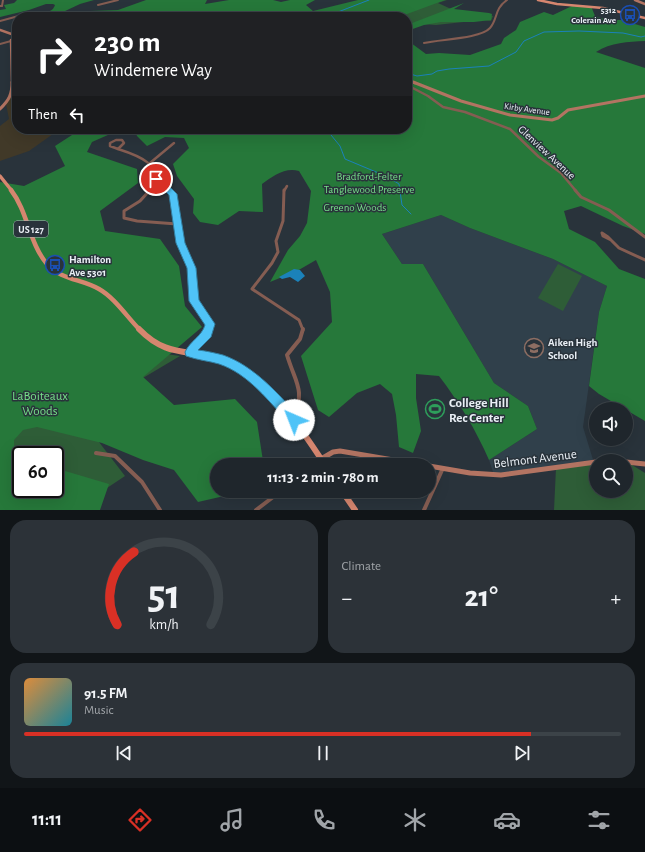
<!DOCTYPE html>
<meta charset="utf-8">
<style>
:root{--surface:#1f262c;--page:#2c3238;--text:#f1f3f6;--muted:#a1a5a9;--line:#3c4348;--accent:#d93025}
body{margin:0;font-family:"Alegreya Sans",sans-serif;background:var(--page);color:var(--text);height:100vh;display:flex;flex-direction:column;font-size:15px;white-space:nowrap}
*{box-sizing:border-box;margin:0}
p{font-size:13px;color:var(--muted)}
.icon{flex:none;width:22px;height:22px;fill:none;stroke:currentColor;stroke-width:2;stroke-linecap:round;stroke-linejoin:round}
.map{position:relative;height:510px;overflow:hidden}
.drawer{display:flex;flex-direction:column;gap:10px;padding:10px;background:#111518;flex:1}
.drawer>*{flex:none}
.hud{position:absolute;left:12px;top:12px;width:400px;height:122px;border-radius:16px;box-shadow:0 4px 16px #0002,0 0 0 1px var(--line);background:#202124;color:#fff;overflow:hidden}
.controls{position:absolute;left:589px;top:402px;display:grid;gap:8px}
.controls a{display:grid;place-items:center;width:44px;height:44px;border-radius:50%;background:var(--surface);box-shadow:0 4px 16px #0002,0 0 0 1px var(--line);font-size:20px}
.speed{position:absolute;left:12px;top:446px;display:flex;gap:8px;font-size:20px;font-weight:700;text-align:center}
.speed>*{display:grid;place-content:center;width:52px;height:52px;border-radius:50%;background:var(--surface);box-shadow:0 4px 16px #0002,0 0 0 1px var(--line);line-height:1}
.speed .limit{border:2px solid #111;border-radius:6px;background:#fff;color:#111}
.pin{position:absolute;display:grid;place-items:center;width:34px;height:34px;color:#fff;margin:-17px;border:2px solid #fff;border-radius:50%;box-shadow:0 1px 4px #0007}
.me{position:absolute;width:44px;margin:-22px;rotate:316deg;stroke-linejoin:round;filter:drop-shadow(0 0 3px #0008)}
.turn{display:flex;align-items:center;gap:14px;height:84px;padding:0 16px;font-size:18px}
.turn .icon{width:52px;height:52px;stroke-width:2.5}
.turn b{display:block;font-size:28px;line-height:34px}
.then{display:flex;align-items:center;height:38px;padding:0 16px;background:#0003;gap:8px;font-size:15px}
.big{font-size:30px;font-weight:700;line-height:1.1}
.drawer .card{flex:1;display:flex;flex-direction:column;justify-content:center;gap:6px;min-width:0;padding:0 14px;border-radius:16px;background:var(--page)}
.drawer .dial{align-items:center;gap:0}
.dial svg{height:104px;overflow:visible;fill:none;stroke:var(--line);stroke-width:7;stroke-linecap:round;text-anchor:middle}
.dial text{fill:var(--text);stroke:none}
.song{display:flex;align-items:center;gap:12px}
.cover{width:48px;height:48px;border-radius:6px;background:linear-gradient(135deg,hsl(30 70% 55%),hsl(190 70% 35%))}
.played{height:4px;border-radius:2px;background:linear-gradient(90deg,var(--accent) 85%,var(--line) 85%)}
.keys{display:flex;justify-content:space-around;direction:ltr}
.heat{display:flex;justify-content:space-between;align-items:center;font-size:22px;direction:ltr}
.drawer .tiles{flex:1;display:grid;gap:10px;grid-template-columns:1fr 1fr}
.card:last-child{grid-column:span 2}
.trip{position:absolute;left:210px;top:458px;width:226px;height:40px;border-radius:20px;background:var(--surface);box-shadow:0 4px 16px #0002,0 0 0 1px var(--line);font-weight:700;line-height:40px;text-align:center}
.tab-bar{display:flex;height:64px;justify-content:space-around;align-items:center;background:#0c0f12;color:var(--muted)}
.tab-bar .icon{width:28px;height:28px}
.tab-bar .current{color:var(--accent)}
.tab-bar b{font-size:18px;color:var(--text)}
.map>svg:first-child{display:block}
.commercial{fill:#413928}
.built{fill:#30404b}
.green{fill:#2e5d37;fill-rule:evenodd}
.forest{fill:#26783a}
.water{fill:#1b82ba}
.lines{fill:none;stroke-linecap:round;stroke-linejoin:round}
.stream{stroke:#1b82ba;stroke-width:1}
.street-far3{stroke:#855d52;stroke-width:2}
.street-far2{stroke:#855d52;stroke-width:2.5}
.street-far1{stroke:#855d52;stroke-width:3}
.street{stroke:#855d52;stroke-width:4}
.secondary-far2{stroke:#b37462;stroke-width:2.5}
.secondary-far1{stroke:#b37462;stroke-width:3}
.secondary{stroke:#b37462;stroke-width:5}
.primary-far3{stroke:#d6866f;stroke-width:2.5}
.primary-far2{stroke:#d6866f;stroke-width:3.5}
.primary-far1{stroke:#d6866f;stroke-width:4.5}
.primary{stroke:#d6866f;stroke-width:6}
.route{fill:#4fc3f7;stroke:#337fa1}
.labels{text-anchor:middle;stroke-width:3;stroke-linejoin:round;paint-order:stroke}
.far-poi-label{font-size:9px;font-weight:bold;fill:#eaf0f6;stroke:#29333b;text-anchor:end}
.far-street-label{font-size:9px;fill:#eaf0f6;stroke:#29333b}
.shield{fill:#29333b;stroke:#b0b7be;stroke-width:1}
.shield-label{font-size:10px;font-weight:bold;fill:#eaf0f6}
.street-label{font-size:11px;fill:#eaf0f6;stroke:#29333b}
.park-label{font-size:11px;fill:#76de89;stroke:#29333b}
.poi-label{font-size:11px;font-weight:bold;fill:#eaf0f6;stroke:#29333b;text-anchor:start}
.near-park-label{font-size:13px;fill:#76de89;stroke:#29333b}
.near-poi-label{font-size:13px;font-weight:bold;fill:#eaf0f6;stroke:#29333b;text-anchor:start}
.near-street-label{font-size:13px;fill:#eaf0f6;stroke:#29333b}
</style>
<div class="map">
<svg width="645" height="510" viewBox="0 0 645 510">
<rect width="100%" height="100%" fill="#29333b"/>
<path class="commercial" d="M17,92V129H60L29,151L0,161V126L9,119L6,104L12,93Z"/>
<path class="built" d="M441,215L470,228L553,259L607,286L599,312L583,427L594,463L494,475L489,460L537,429L528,406L494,383L423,264H402L382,234Z"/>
<g class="green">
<path d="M371,0H447L438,3L462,14L473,12L493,16L491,21L482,20L436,25L407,23V17H320Z"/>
<path d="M558,264L582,276L563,311L538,298Z"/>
<path d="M0,330L180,356L79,416L125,476L74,510H0ZM21,455H55V489H21Z"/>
<path d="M596,462V491H626V462L629,463L645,473V510H554L556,468Z"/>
</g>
<g class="forest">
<path d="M17,0H94L80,4L63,12L118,10L146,0H207L205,4L229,0H273L281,2L290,0H315L306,5L313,11L358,0H445L399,17H38L37,13C44,11 52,14 55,5L53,4H46L29,10L0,17V10L6,9L4,5L14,3Z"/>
<path d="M464,3L454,9L489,13L492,14L491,20L474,22H441L424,25L407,31V25Z"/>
<path d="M572,6H591L595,16L607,20H621L645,27V41C628,42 611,42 596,52L645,68V234L623,226L581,206L564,211L569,229L595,242L619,269L645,279V421L599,394L589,386L599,312L607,286L553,259L470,228L441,215L382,234L402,264H423L494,383L528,406L537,429L489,460C476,430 459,402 439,376L416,374V398L421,431L413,453L399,447L396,415L392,394L380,384L357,393L329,417L318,410L301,356L332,322L330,292L316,260L297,271L270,282L288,250L300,236L307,223L311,191L299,171C285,167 273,176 262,184L263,212L239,211L218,225L200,222L193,213L194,199L177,176L173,164L189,148L184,138L165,137L147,146L137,136L134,129H407V40L426,54L439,53L470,55L501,44L504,38L516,30L520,22L544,12L553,15Z"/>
<path d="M86,129H117V131L92,142L87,152L137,169L138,183L100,211L105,231L160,239L179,266L185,306L202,327L143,377L174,405L235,399L257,422L263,461L260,465H217V491H236L233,494L198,502L174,470L143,460L102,443L37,427L23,430L14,440V447L25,455H21V489H55V468L109,484L100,510H0V182L24,186L65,166L55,146L72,135Z"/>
</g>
<path class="water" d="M294,269L300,270L305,276L298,282L290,277L282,279L279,277Z"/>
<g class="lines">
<g class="stream">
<path d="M325,17L369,0"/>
<path d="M407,73L417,76L432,74L437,71L449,69L489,66L516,52L524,41L544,32L579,31L623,33L641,37L645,36"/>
<path d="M330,129L331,135L340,146L345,159L388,177L399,184L402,205L411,214"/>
</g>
<g class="street-far3">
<path d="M98,5L118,0"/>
<path d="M0,6H2L3,0"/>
<path d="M118,17H128"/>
<path d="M0,21L26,14"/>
<path d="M424,43C440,39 480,39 490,28C498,19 494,9 507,0"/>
<path d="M0,44L11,41"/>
<path d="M12,55H17"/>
</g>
<g class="street-far2">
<path d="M407,85L428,96L443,107L465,112L510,129L539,157L561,173L576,191"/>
<path d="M12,93L17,92"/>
<path d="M116,140H122L124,143L118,149L110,146V143Z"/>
<path d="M118,149C137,155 169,166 149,191"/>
<path d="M150,163L174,143"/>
<path d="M155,182L166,187L169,191"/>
<path d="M284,191L287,186"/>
</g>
<g class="street-far1">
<path d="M150,190L140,201L124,211V218L137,221L177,224"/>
<path d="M168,190L172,194L180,243L192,268L194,301L210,324L208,330"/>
<path d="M284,190L283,221L276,241L278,252L272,263L252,289L299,320L303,330"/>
<path d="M575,190L581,197L609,210L645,237"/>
<path d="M611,240L603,236L602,233L608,237L619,248L645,260"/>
</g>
<g class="street">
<path d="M190,352L205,335L209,329"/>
<path d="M294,420C305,387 296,385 287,355L300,339L303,329"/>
<path d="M96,453L115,456L142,482L160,510"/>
<path d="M314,465L321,459"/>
<path d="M256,510L281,491"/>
<path d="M424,510L443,468"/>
</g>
<g class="secondary-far2">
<path d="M635,0L645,4"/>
<path d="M0,30L17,36"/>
<path d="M11,40L12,83"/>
<path d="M407,80L415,83"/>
</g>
<g class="secondary-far1">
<path d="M413,82L461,101L510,115L552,120L558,118L568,110L645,96"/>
<path d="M0,109C9,100 12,95 12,82"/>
</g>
<g class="secondary">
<path d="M321,459L333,452L340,451L423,465"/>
<path d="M626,462L645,464"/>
<path d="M429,466L470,473L501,475L596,462"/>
</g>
<path class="primary-far3" d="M538,0L557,4L603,8L645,18"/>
<path class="primary-far2" d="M0,176L12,191"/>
<path class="primary-far1" d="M11,190C28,212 29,243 47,264C61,280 82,279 99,289C115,298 127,317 140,330"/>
<g class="primary">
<path d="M139,329C169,360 191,347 224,361C269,380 299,425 325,465"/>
<path d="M342,491L355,510"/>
</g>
</g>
<path class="route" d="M156,176L158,177L159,181L168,185L177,194L185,243L196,268L199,300L215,324L211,337L198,350C207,351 215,353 223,355C254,366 276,392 298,415L300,420L298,424L294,426L290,424C269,402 249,374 219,364C209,361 197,360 186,356L185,352C190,341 202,336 205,325L189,301L187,268L176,243L169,195L163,189L153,184L152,179Z"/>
<defs>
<g id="bus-ring" transform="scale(1)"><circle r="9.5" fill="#29333b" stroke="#1a4fb4" stroke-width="1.5"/><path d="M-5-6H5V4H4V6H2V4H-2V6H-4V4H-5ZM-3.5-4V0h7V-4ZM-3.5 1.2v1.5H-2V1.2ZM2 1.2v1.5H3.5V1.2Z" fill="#1a4fb4"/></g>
<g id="school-ring" transform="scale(1)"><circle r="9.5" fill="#29333b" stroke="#8d6e63" stroke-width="1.5"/><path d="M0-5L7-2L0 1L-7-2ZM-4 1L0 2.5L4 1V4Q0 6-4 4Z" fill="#8d6e63"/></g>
<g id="stadium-ring" transform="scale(1)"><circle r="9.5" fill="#29333b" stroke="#2e9e5b" stroke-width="1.5"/><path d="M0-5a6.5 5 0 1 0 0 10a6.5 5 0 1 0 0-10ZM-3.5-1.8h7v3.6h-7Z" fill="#2e9e5b"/></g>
</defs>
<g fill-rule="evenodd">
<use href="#bus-ring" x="630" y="15"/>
<use href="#bus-ring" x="55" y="265"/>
<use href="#school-ring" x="534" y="348"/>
<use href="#stadium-ring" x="435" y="409"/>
</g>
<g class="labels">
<g class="far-poi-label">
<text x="616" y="13">5312<tspan x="616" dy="10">Colerain Ave</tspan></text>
</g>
<g class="far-street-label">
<text transform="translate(527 109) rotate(8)" y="3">Kirby Avenue</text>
</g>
<rect class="shield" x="14" y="221" width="34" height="16" rx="3"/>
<g class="shield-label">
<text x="31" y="233">US 127</text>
</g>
<g class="street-label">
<text transform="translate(547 152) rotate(43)" y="4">Glenview Avenue</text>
</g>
<g class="park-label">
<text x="369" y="180">Bradford-Felter<tspan x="369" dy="13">Tanglewood Preserve</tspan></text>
<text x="355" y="211">Greeno Woods</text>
</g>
<g class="poi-label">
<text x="69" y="263">Hamilton<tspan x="69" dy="13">Ave 5301</tspan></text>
<text x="548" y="346">Aiken High<tspan x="548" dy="13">School</tspan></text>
</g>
<g class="near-park-label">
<text x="40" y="400">LaBoiteaux<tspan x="40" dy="15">Woods</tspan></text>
</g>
<g class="near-poi-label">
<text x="449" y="407">College Hill<tspan x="449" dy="15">Rec Center</tspan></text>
</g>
<g class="near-street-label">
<text transform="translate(535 458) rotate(-7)" y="5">Belmont Avenue</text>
</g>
</g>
</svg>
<div class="controls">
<a><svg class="icon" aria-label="sound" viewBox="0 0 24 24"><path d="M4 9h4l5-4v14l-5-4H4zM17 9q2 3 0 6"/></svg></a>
<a><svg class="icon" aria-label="search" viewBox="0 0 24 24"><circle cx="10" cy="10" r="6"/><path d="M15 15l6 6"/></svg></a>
</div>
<div class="speed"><div class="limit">60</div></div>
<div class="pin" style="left:156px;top:179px;background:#d93025"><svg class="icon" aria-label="arrive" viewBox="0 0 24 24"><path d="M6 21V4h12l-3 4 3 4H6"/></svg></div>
<svg class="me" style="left:294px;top:420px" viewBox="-20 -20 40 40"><circle r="19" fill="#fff"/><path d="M0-13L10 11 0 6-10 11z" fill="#4fc3f7"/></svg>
<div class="trip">11:13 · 2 min · 780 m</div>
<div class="hud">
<div class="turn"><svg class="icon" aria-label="right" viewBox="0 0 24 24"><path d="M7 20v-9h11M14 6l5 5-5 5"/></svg><div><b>230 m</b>Windemere Way</div></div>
<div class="then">Then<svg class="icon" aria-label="left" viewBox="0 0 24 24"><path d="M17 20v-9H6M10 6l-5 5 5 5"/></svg></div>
</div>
</div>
<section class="drawer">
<div class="tiles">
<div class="card dial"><svg viewBox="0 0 100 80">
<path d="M14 69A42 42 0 1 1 86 69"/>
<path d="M14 69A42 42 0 0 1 27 13" stroke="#d93025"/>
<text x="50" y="56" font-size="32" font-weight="700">51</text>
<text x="50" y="72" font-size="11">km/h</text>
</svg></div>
<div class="card"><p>Climate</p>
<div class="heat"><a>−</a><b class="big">21°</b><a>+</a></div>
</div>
<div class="card">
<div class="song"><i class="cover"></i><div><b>91.5 FM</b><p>Music</p></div></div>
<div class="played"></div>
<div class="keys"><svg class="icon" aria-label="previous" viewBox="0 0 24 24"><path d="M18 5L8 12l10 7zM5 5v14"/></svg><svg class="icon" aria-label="pause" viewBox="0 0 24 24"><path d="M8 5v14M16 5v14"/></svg><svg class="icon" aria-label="next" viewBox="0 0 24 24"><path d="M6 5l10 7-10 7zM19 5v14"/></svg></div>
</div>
</div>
</section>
<nav class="tab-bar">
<b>11:11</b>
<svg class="icon current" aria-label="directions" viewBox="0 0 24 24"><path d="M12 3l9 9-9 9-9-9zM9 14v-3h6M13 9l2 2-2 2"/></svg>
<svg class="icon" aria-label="music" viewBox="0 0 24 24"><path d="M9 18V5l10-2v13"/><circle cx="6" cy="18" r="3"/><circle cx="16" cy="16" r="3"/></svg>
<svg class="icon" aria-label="phone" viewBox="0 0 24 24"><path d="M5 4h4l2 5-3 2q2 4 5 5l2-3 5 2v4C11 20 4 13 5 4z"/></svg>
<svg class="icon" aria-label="climate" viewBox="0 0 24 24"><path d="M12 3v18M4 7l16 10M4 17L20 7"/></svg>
<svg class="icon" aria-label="car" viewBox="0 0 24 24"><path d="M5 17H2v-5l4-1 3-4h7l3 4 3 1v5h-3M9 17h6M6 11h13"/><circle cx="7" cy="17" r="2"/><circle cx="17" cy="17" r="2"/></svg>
<svg class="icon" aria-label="filters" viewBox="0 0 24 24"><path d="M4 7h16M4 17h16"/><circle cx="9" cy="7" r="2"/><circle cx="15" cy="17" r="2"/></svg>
</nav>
